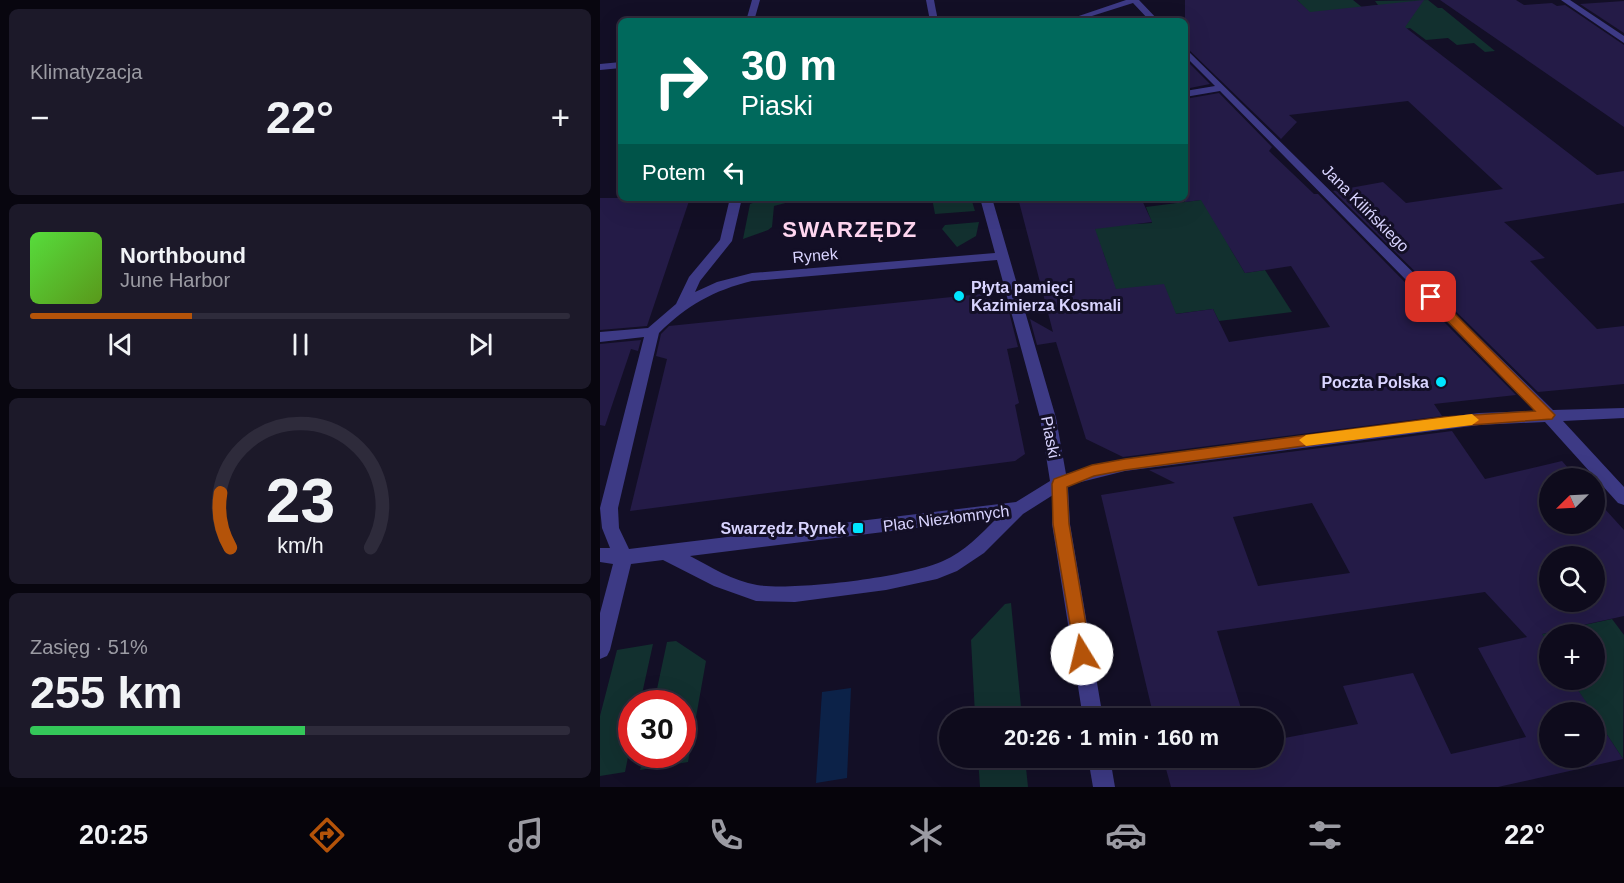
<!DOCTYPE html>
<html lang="pl">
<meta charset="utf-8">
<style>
:root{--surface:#0e0b1c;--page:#1c1929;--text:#f1f3f6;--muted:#9b9ba3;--line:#2e2b3b;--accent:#b45309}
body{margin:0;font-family:Arial,sans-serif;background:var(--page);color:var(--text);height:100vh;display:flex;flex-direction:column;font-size:22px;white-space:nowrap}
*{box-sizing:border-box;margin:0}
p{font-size:20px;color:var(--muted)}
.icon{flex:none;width:33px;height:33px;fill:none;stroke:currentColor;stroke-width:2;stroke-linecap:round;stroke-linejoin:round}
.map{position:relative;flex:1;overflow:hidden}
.side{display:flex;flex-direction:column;gap:9px;padding:9px;background:#08060f;width:600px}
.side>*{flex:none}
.guide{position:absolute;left:18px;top:18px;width:570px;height:183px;border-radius:9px;box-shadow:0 6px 24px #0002,0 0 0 2px var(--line);background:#00695c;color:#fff;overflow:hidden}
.needle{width:39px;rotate:246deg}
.tools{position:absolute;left:939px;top:468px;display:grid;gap:12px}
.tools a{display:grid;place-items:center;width:66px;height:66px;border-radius:50%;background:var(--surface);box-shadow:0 6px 24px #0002,0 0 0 2px var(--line);font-size:30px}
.speed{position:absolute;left:18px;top:690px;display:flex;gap:12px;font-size:30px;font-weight:700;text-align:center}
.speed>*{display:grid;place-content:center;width:78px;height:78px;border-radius:50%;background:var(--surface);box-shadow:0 6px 24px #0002,0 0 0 2px var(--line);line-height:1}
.speed .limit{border:9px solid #d22;background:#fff;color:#111}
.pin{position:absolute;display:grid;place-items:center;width:51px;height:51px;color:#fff;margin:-26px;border-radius:12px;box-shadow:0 3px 9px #0006}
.me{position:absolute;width:66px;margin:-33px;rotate:351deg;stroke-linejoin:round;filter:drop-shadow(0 0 4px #0008)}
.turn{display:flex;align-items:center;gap:21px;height:126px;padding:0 24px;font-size:27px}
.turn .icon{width:78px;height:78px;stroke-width:2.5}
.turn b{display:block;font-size:42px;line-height:51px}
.then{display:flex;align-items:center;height:57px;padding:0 24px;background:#0003;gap:12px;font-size:22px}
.big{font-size:45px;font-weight:800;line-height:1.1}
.side .widget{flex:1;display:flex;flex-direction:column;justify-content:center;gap:9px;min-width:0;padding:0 21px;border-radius:9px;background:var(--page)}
.side .dial{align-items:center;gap:0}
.dial svg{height:156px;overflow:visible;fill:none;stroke:var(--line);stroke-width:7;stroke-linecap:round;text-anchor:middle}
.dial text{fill:var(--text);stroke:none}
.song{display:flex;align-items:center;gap:18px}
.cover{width:72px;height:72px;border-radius:9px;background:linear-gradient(135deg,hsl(110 70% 55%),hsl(90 70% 35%))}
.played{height:6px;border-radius:3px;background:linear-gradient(90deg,var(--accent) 30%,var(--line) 30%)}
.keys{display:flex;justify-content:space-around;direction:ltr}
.heat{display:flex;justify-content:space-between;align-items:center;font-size:33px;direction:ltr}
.charge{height:9px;border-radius:4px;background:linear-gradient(90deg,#34c759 51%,var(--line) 0)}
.trip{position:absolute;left:339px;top:708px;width:345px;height:60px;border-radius:30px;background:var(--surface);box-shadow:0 6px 24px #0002,0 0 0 2px var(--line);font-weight:800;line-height:60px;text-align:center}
.dock{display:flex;height:96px;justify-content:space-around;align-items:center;background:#06040b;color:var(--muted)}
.dock .icon{width:42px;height:42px}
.dock .current{color:var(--accent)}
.dock b{font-size:27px;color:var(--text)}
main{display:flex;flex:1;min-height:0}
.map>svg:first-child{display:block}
.green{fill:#12302f}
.water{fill:#0c2248}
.building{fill:#241b47;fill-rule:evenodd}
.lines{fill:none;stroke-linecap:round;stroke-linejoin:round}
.minor{fill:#3d3a85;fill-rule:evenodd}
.route{fill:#b45309;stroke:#753606;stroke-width:1.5}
.slow{fill:#f59e0b}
.poi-dot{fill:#00e5ff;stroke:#130f26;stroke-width:2}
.labels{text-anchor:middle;stroke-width:6;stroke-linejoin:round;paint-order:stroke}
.street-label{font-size:16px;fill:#d9d4ff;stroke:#130f26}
.poi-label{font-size:16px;font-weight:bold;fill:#d9d4ff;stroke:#130f26;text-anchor:end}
.district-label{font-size:22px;font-weight:bold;letter-spacing:1.5px;fill:#ffd6f0;stroke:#130f26}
</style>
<main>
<section class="side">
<div class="widget"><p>Klimatyzacja</p>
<div class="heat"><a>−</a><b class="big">22°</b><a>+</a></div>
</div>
<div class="widget">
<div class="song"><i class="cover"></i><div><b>Northbound</b><p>June Harbor</p></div></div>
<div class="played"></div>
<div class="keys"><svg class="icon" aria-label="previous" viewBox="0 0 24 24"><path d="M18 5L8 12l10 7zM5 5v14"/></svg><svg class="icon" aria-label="pause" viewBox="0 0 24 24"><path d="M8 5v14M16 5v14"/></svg><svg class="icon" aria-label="next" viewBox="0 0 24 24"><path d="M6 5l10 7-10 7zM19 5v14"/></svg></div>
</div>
<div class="widget dial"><svg viewBox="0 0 100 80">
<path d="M14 69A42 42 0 1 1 86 69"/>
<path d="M14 69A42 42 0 0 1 9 41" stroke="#b45309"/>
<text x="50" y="56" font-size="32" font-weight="700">23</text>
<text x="50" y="72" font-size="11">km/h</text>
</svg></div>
<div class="widget"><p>Zasięg · 51%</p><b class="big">255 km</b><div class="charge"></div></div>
</section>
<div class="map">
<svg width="1024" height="787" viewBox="0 0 1024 787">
<rect width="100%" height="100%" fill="#130f26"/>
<g class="green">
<path d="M697,0H753L768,12L769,6L778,5L775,1L828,0L838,8H842L895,51L885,52L874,43L857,45L848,38L826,40L810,28L790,31L711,14Z"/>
<path d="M166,198H193V201L174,206L172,227L168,230L143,239L150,204Z"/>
<path d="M332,198H371L375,211L335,214Z"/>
<path d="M616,198L630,248L645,273L665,270L692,312L619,321L613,309L545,318L515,288L503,252L471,241L505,223L533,217L536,224L552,223L546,207Z"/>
<path d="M379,222L376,236L357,247L342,229L345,225Z"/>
<path d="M411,603L421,707L375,714L371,640L405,604Z"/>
<path d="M1012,619L1024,635L1023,759L971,680H994V634H950L949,646L942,634Z"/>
<path d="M76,641L106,661L88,762L40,770L44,755L82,754V704L54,703L67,642Z"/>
<path d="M53,644L40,703L32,704L31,742L25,772L0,776V716L17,650Z"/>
<path d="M378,758H425L428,787H380Z"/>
</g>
<path class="water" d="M251,688L247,778L216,783L222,692Z"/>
<g class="building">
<path d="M585,0H697L710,12L824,0L805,27L997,175L1024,171V203L904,222L945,258L930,261L997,329L1024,326V384L938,392L733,191L783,182L806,203L903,189L808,101L689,115L697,122L681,139L585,46Z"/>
<path d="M840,0H916L924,5L952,3L957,6L965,5L1024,45V127Z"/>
<path d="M1024,1V33L980,4Z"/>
<path d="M585,59L610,84L585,89Z"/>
<path d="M619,93L672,147L669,151L714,194H718L916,395L834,404L842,416L523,457L486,439L456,342L437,345L430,319L453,332L418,198H541L552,222L495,229L516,289L564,284L576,314L613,309L629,342L730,327L691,266L645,273L601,200L585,202V99Z"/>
<path d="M0,198H90L47,326L0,330Z"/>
<path d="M381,294L408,308L418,347L407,349L419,403L415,405L425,454L415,461L30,511L67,359L56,356L61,334L69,326Z"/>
<path d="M41,340L38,351L31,349L5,426L0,425V344Z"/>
<path d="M852,431L885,479L962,461L977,478H950V524H994V497L1024,530V616L942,634L950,646V680H971L993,712H950V758H994V715L1023,759L898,787H571L563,758H674V740L758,724L743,686L813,673L851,754L926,737L878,648L927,637L885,592L617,631L644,718H554L501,495L575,483L549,470ZM712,503L750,573L658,586L633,517ZM950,556H994V602H950Z"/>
</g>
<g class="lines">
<g class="minor">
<path d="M152,0H160L154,21H146Z"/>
<path d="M326,0H334L338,21H330Z"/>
<path d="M526,0H539L559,21H550L533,3L476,21H464Z"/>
<path d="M961,0H970L1024,36V43Z"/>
<path d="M585,48L953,410L1024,408V418L963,421L1024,487V505L1018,503L945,422L879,425L525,471L473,484L468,487L470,524L503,718H483L452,524L453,495L423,514L384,553L357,571L337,579L286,590L195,602L156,601L114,586L63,560L31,564L10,650L7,656L0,659V613L13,564L0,562V548H10L2,528L0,508L44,337L0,342V332L48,328L76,304L89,277L120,240L130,198H142L132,241L100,281L95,292L117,282L152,273L395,253L380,198H392L456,418L466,474L525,459L879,413L935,411L620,91L585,97V91L615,86L585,56ZM397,260L440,418L450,481L416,502L29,549L19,528L18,508L59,333C86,306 114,290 152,281ZM397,518C381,534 364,552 343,561C308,577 195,591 157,585C133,581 111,567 90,556Z"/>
<path d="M21,62V68L0,70V64Z"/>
<path d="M488,758H510L515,787H493Z"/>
</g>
</g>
<path class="route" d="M831,293L835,294L952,412L955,415L952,419L844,427L525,470L494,476L467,487L469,524L491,654L489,659L482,662L476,659L453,524L452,484L454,479L492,465L525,459L844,417L935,411L826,299L825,297Z"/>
<path class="slow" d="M872,414L879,420L872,425L706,446L699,440L706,435Z"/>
<g class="poi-dot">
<circle cx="359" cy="296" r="6"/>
<circle cx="841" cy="382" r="6"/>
<rect x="252" y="522" width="12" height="12" rx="3"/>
</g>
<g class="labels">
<g class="street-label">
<text transform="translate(766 208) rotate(45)" y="6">Jana Kilińskiego</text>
<text transform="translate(215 255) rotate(-5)" y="6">Rynek</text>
<text transform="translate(451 437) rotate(79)" y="6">Piaski</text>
<text transform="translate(346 518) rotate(-7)" y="6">Plac Niezłomnych</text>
</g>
<g class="poi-label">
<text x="371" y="293" text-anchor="start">Płyta pamięci<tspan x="371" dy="18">Kazimierza Kosmali</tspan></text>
<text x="829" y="388">Poczta Polska</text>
<text x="246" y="534">Swarzędz Rynek</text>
</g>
<g class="district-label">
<text x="250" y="237">SWARZĘDZ</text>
</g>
</g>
</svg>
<div class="tools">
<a><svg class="needle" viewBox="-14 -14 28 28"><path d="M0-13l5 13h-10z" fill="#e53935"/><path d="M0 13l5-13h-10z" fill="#9b9ba3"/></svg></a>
<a><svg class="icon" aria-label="search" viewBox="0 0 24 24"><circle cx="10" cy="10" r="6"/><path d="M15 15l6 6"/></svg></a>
<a>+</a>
<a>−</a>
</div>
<div class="speed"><div class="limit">30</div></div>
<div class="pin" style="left:831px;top:297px;background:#d93025"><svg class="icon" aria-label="arrive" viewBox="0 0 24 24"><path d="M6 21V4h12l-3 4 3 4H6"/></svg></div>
<svg class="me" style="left:482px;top:654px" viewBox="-20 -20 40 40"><circle r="19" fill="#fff"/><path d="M0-13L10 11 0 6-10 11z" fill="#b45309"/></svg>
<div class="trip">20:26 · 1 min · 160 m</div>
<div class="guide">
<div class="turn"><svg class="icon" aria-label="right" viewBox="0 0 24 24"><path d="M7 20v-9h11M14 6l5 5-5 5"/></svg><div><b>30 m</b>Piaski</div></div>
<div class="then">Potem<svg class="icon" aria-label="left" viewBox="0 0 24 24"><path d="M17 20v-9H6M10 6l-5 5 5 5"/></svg></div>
</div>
</div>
</main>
<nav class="dock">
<b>20:25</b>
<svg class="icon current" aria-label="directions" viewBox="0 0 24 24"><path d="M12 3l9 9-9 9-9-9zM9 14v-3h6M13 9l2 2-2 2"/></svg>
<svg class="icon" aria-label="music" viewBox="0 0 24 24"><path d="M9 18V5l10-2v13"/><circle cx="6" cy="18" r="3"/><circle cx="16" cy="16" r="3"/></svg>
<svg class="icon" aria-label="phone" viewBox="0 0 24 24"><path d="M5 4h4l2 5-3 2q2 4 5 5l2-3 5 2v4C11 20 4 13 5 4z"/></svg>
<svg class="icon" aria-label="climate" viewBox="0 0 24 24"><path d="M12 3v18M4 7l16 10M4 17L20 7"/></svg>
<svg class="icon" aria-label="car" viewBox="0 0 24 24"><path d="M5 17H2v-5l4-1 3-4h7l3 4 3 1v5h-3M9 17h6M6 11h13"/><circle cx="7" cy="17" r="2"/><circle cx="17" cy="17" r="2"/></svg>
<svg class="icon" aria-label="filters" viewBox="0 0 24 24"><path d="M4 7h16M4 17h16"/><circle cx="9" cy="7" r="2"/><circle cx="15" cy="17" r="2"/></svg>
<b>22°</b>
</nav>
